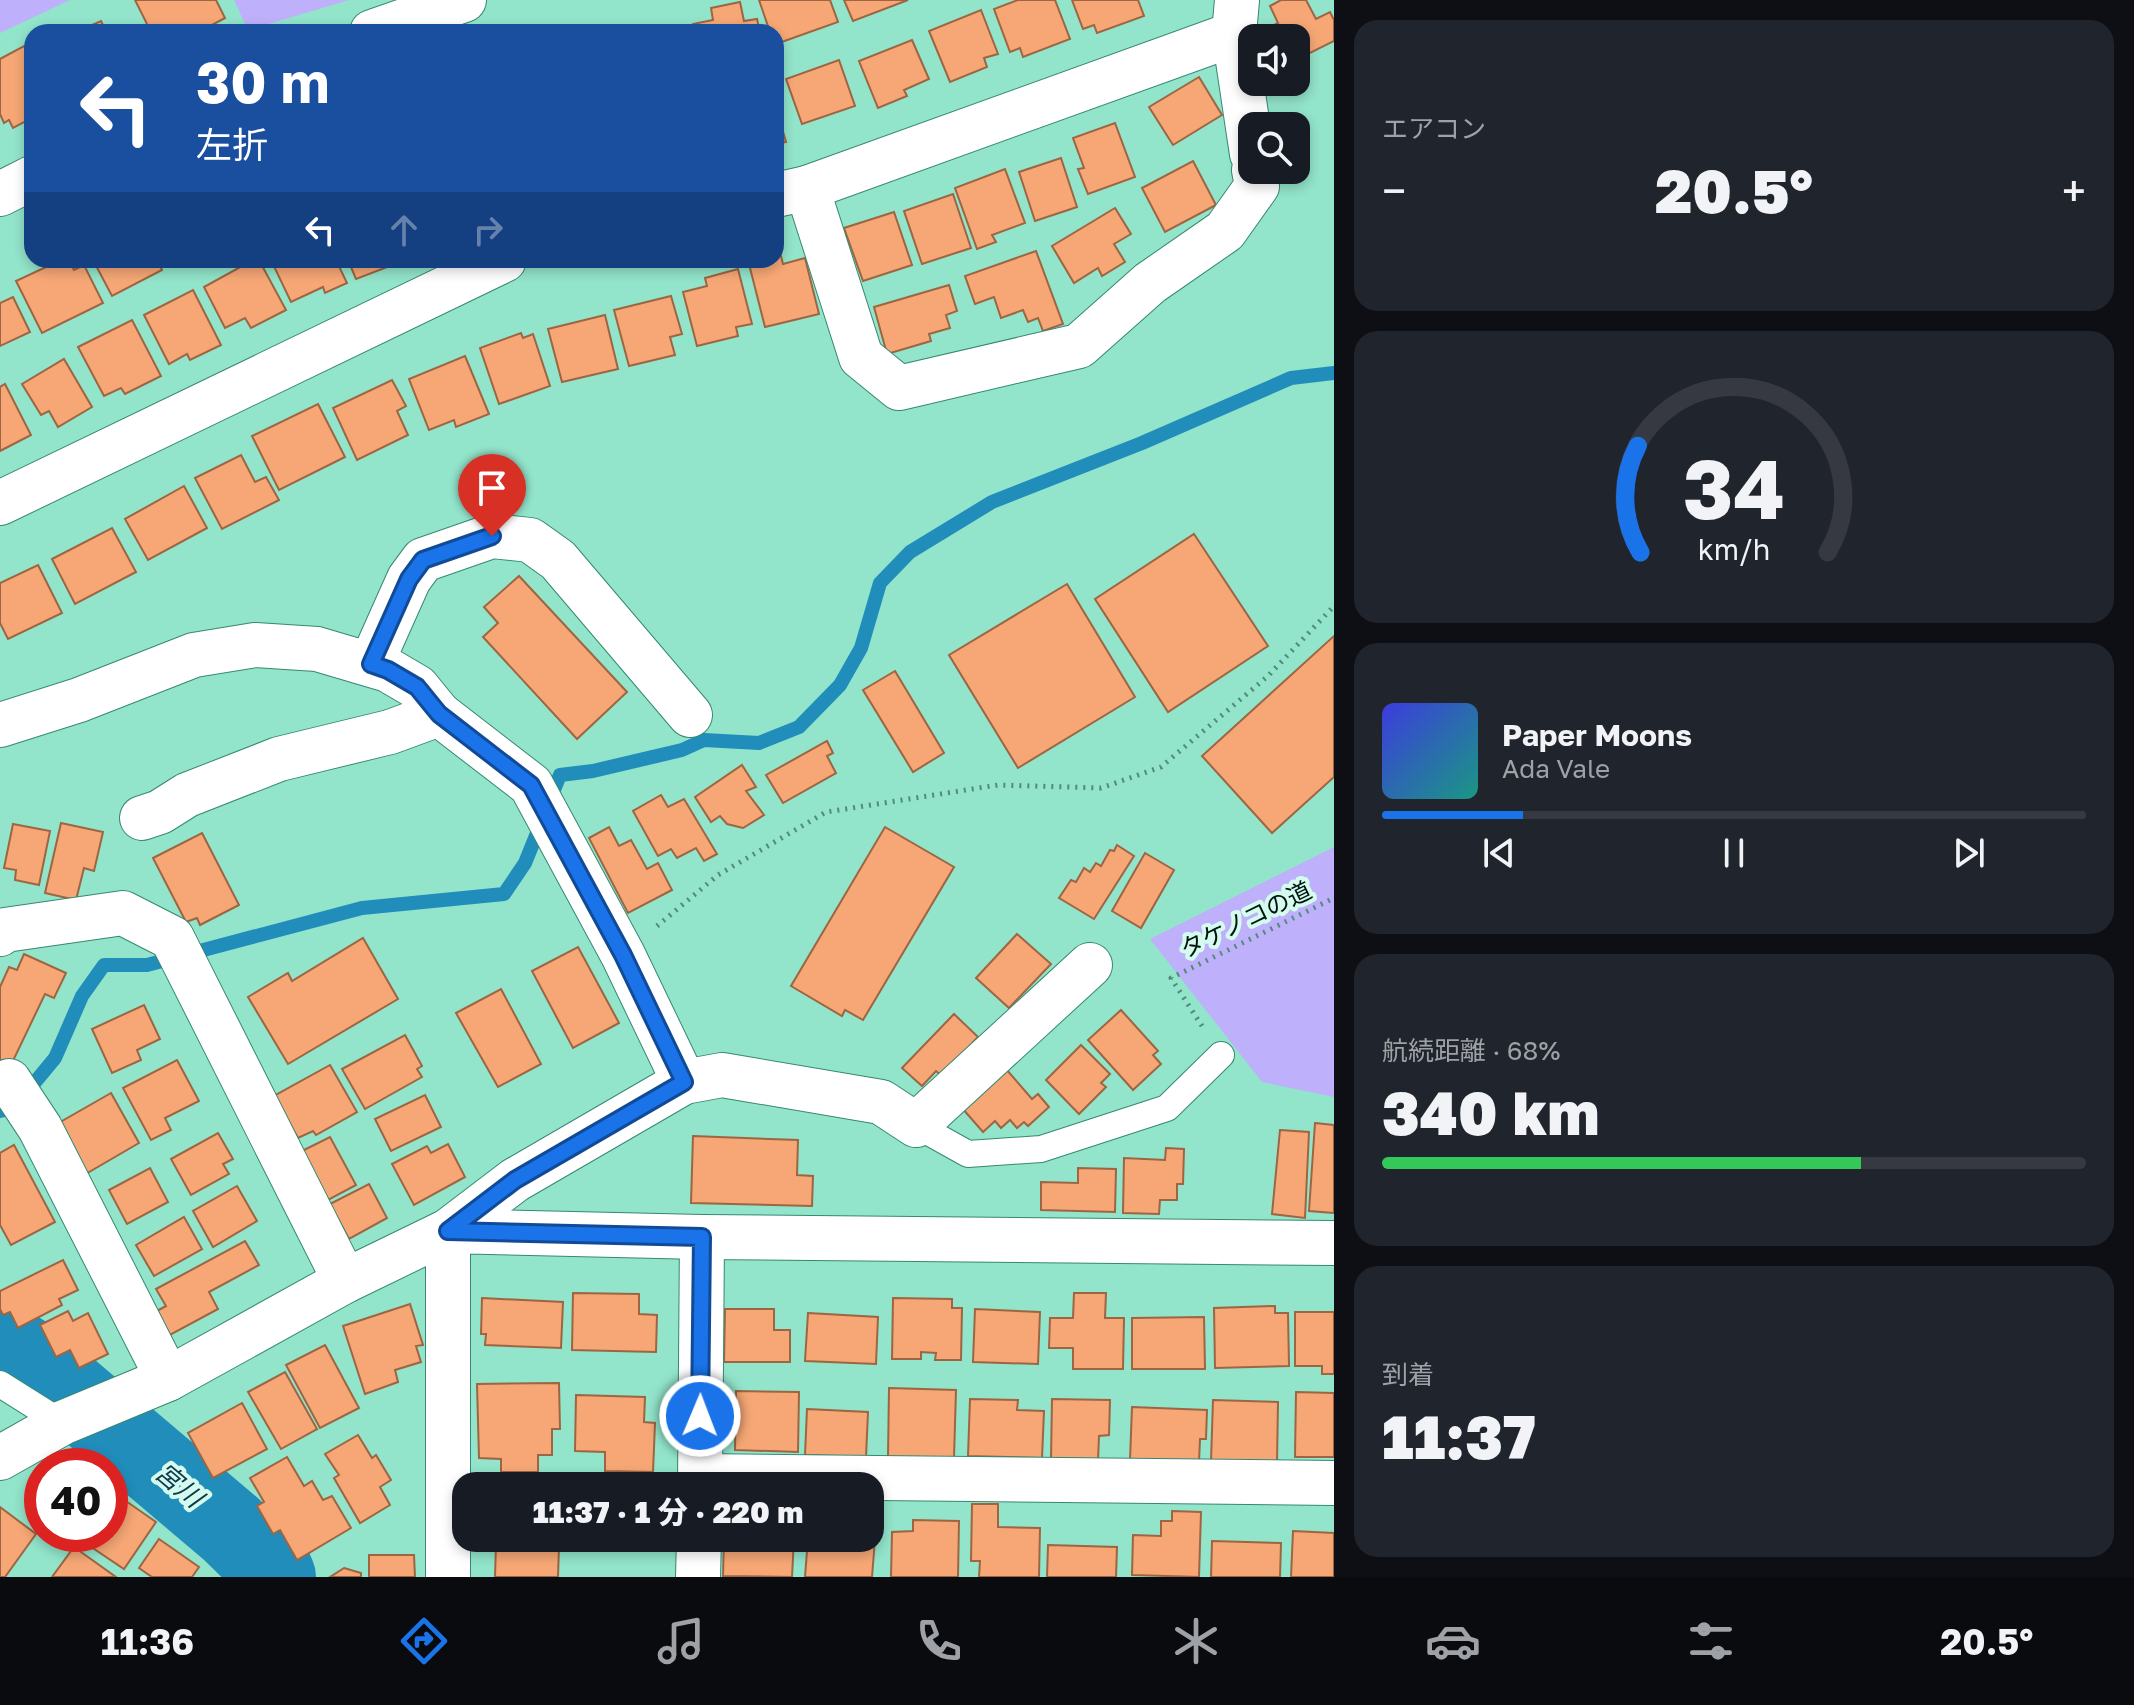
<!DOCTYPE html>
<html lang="ja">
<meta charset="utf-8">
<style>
:root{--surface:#171b24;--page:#20242c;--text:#f1f3f6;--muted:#9ea1a6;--line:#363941;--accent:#1a73e8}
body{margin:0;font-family:"Golos Text","Noto Sans JP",sans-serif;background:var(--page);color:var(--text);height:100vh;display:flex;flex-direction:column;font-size:30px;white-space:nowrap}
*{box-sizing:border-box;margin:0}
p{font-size:26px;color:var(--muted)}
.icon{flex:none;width:44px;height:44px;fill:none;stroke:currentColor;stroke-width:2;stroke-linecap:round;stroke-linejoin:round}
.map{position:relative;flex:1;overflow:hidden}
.details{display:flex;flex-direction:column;gap:20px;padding:20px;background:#0d0f14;width:800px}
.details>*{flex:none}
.hud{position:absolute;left:24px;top:24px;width:760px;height:244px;border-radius:24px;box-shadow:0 4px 12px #0003;background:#1a4fa0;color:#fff;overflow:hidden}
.tools{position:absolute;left:1238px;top:24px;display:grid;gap:16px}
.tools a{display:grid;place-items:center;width:72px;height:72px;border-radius:16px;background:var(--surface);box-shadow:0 4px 12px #0003;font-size:40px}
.speed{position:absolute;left:24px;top:1448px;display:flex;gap:16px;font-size:40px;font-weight:700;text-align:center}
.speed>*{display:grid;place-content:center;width:104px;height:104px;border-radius:50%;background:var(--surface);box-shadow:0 4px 12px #0003;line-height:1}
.speed .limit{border:12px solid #d22;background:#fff;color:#111}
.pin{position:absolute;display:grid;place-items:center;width:68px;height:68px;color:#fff;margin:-82px -34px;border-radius:50% 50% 50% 0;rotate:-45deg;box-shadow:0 0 8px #0007}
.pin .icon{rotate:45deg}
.me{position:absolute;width:88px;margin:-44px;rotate:1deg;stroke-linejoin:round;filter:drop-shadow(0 0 6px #0008)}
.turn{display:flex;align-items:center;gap:28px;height:168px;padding:0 40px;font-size:36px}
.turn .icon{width:104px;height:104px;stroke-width:2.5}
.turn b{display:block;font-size:56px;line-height:68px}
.lanes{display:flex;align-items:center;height:76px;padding:0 40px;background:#0003;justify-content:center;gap:40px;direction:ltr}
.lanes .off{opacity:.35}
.big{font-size:60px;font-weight:800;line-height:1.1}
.details .widget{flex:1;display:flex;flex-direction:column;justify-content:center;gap:12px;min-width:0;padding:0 28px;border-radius:24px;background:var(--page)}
.details .dial{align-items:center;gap:0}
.dial svg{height:208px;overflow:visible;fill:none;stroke:var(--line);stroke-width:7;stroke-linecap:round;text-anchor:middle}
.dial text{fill:var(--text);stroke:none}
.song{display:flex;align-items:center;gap:24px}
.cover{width:96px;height:96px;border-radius:12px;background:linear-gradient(135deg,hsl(240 70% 55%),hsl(170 70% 35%))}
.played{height:8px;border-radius:4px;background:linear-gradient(90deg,var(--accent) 20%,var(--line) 20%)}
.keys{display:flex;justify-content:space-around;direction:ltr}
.heat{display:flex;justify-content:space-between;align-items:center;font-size:44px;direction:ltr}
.charge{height:12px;border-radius:6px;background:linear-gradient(90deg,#34c759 68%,var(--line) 0)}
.trip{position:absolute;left:452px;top:1472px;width:432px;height:80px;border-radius:24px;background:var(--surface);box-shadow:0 4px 12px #0003;font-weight:800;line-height:80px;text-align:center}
.menu{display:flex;height:128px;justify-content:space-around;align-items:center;background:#090b0e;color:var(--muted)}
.menu .icon{width:56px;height:56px}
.menu .active{color:var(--accent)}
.menu b{font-size:36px;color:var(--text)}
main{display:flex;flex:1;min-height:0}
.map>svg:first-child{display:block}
.green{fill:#bfb0fb}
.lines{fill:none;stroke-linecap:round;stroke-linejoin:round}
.stream{stroke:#218dbb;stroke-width:14}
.river{stroke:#218dbb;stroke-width:82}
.building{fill:#f6a775;stroke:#9d6542;stroke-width:2}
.service-casing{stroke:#368872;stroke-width:28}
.minor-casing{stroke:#368872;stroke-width:46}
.tertiary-casing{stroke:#368872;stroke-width:46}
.path{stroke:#538b7a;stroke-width:5;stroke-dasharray:2 6;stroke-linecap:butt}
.service{stroke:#fff;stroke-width:26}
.minor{stroke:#fff;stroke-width:44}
.tertiary{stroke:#fff;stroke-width:44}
.route-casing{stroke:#114b97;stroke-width:20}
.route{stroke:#1a73e8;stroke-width:14}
.labels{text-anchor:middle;stroke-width:8;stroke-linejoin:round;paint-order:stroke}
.street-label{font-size:24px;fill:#00150f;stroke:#d5fbee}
.water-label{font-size:26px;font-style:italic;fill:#0d394d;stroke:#d5fbee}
</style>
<main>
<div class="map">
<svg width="1334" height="1577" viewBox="0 0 1334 1577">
<rect width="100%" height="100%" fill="#92e4ca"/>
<g class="green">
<path d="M0,0H70L0,33Z"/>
<path d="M234,0H349L248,30Z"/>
<path d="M1334,847V1097L1262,1082L1150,939Z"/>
</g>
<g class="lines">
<g class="stream">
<path d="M549,802L560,775L593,771L682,750L704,740L759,743L799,727L840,685L861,648L880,583L910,552L992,502L1142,443L1291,378L1334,373"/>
<path d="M0,1111L5,1110L26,1093L55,1058L82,996L104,965H147L362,908L504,894L525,863L542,821"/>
</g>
<path class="river" d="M0,1342L34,1362L231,1529L271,1568L275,1577"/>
</g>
<g class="building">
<path d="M135,0H216L225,18L199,32H151Z"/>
<path d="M759,0H830L838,22L776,44V32H770Z"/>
<path d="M844,0H908L853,21Z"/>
<path d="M1018,0H1055L1070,39L1023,57L1020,48L1010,52L994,9Z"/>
<path d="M1072,0H1138L1144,16L1097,33L1094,25L1083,29Z"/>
<path d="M1281,0H1306L1316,19L1330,12L1334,20V41L1296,60V38H1270L1266,29L1278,23L1270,6Z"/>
<path d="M740,2L744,21L757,19L760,32H695L693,24L713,20L711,8Z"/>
<path d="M981,10L998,54L984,58L987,67L950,82L929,31Z"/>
<path d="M101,21L106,32H76Z"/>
<path d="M912,40L929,79L904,90L907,96L878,108L859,61Z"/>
<path d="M24,46L32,61V118L13,128L9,120L4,123L0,114V59Z"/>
<path d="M839,60L855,106L802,124L786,79Z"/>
<path d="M1199,77L1222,115L1173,145L1149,107Z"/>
<path d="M776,107L786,142L776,144Z"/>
<path d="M1115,123L1135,177L1088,194L1078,169L1084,168L1073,138Z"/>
<path d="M1061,158L1077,207L1035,221L1019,172Z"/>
<path d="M1193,161L1216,205L1165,232L1142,188Z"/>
<path d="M1005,169L1025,223L992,235L996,242L977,249L955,188Z"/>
<path d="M953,194L971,248L922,264L904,211Z"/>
<path d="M1115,208L1131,234L1114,244L1125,262L1102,276L1098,268L1074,283L1052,246Z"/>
<path d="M894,212L912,265L863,281L844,228Z"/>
<path d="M1036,251L1063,324L1043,331L1038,318L1028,322L1023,310L1001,318L994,297L975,304L965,276Z"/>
<path d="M781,256L783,264L805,258L819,314L765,327L749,264L776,260V257Z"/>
<path d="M61,260H69L74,270L84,265L103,303L42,333L16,281Z"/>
<path d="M93,260H160L158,261L162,270L112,296Z"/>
<path d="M253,260H259L286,310L251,328L245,318L225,328L204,287Z"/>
<path d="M271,260H336L347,283L325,293L323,287L291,302Z"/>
<path d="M348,260H387L390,266L356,279Z"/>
<path d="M738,269L752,324L736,327L738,336L697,346L683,292L707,286L705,278Z"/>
<path d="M949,285L957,311L946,315L950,328L929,334L931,341L887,354L874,307Z"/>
<path d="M193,290L221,345L190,360L187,354L169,364L144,315Z"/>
<path d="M671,296L682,334L670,337L675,355L629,366L614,310Z"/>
<path d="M13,297L30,332L0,346V303Z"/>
<path d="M605,315L618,369L562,382L548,329Z"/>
<path d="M132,320L161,376L125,394L121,388L104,396L78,347Z"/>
<path d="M521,333L523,338L533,334L550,386L499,404L480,348Z"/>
<path d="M465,356L489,414L456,427L454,420L429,430L409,379Z"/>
<path d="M64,359L92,407L58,427L49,411L41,415L22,384Z"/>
<path d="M392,380L406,406L397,411L408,435L357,460L333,408Z"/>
<path d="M5,384L31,435L0,451V387Z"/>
<path d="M318,404L345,457L279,490L252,436Z"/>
<path d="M241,455L255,482L266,477L279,500L222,529L195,478Z"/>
<path d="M184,486L207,528L148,560L125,519Z"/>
<path d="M112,528L136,572L75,604L52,559Z"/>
<path d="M1194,534L1268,646L1168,712L1095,599Z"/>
<path d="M38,565L62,613L8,639L0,623V583Z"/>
<path d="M519,576L627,692L577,739L483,637L498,623L484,607Z"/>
<path d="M1067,584L1135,697L1018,768L949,655Z"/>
<path d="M1334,636V777L1272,833L1202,756Z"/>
<path d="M895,671L944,753L913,772L863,690Z"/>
<path d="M827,741L833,753L827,756L836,773L783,803L766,775Z"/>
<path d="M742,765L756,787L746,791L764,815L743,828L727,824L720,816L711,822L695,797Z"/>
<path d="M661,795L668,807L684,799L717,854L704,861L696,848L677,858L671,849L658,856L633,811Z"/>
<path d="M61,823L103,832L94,871L84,868L76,900L45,893Z"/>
<path d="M13,824L50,831L39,885L15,880L16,870L4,868Z"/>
<path d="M609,827L619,846L631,840L647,869L658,863L672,890L628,913L589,838Z"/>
<path d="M885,827L954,867L863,1020L845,1010L842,1016L791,986Z"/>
<path d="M202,833L239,905L200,925L197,918L186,922L153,858Z"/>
<path d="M1117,845L1134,856L1094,919L1059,898L1071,880L1076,882L1084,868L1090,872L1096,863L1101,866L1110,850L1114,851Z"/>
<path d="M1145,853L1174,870L1141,928L1112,911Z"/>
<path d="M1017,934L1051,964L1009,1008L976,978Z"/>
<path d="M363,938L398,999L288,1064L248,997L288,973L292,981Z"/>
<path d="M578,947L619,1023L573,1048L532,971Z"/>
<path d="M24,954L66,973L54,998L45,994L11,1065L0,1060V987L9,967L17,970Z"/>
<path d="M501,989L541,1064L498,1087L456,1013Z"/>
<path d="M144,1005L160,1039L137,1050L141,1060L112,1073L92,1029Z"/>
<path d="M1121,1010L1158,1051L1153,1055L1161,1064L1133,1090L1088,1040Z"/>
<path d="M954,1014L978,1037L942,1076L936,1071L922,1086L902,1068Z"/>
<path d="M405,1035L422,1066L417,1069L422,1077L365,1109L342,1069Z"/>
<path d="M1081,1045L1110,1074L1101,1083L1106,1087L1079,1114L1046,1080Z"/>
<path d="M177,1060L199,1101L165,1118L171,1130L151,1140L123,1088Z"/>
<path d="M330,1065L357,1112L316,1135L313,1131L298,1138L274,1096Z"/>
<path d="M1006,1069L1032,1099L1038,1094L1049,1107L1028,1126L1024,1122L1017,1128L1010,1120L1001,1128L995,1121L983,1132L962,1108Z"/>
<path d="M111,1093L139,1143L84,1175L55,1125Z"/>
<path d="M425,1095L441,1127L391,1151L375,1119Z"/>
<path d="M1315,1123L1334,1125V1213L1309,1211Z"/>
<path d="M1280,1130L1309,1132L1305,1218L1272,1214Z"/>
<path d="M218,1133L233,1159L223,1164L229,1174L191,1195L171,1159Z"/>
<path d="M693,1136L798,1140L797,1175L813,1176L812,1206L691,1203Z"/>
<path d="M330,1137L356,1185L328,1200L302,1151Z"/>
<path d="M448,1144L465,1177L414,1205L392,1164L427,1146L431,1153Z"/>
<path d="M14,1145L55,1222L11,1245L0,1225V1153Z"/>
<path d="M1166,1148L1184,1149L1183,1184H1177V1200H1160L1159,1214L1123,1213L1124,1158L1165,1160Z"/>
<path d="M150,1168L168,1202L127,1224L109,1190Z"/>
<path d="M1078,1168L1116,1169L1115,1212L1041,1210V1182L1078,1183Z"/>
<path d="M369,1184L387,1218L349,1239L330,1204Z"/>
<path d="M237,1186L257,1221L213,1247L193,1211Z"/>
<path d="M184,1217L202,1249L154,1276L136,1245Z"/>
<path d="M245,1241L259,1265L209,1292L218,1309L168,1336L155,1312L166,1306L156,1289Z"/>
<path d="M63,1260L78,1290L59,1299L62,1305L18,1328L10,1312L3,1315L0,1309V1291Z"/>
<path d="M573,1293L639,1294V1314L657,1315L656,1352L572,1350Z"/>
<path d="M1074,1293H1106L1105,1318H1124L1123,1369H1073V1348H1049L1050,1318H1073Z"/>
<path d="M482,1298L563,1302L561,1348L485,1345L486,1334H481Z"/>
<path d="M893,1298L952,1299V1308H962L961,1360H935L936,1353L921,1352V1359H892Z"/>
<path d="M410,1304L423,1345L416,1346L421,1362L395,1370L398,1382L365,1394L343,1326Z"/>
<path d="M1275,1306V1313H1288L1289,1366L1215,1368L1214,1308Z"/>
<path d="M725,1309H774V1330H790V1362H724Z"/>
<path d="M975,1309L1040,1312L1038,1364L973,1362Z"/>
<path d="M68,1311L73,1321L88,1313L108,1354L79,1368L70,1350L56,1357L40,1325Z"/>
<path d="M1295,1312H1334V1374H1322V1366H1295Z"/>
<path d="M808,1313L878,1317L876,1364L805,1361Z"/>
<path d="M1204,1317L1205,1369H1132V1318Z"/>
<path d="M325,1345L359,1408L320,1428L286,1365Z"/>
<path d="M285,1372L317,1429L281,1449L248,1392Z"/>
<path d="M559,1383L560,1429H552V1455H538V1472H501V1459L479,1458L477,1384Z"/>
<path d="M889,1388L956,1390L954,1458L888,1457Z"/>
<path d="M736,1391L799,1392L798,1452L735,1450Z"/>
<path d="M1296,1392L1334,1393V1457H1295Z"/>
<path d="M576,1395L645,1397L644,1422L655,1423L653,1472L605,1471V1452L575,1451Z"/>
<path d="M970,1399L1018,1400L1017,1410L1044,1411L1042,1458L968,1456Z"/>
<path d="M1052,1399L1110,1400L1109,1435L1099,1436L1098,1461L1051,1460Z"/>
<path d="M1213,1400L1278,1402L1277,1463L1211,1461Z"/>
<path d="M242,1403L267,1449L213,1478L188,1433Z"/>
<path d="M1132,1407L1207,1410L1206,1439H1200L1199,1462L1130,1460Z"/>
<path d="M807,1409L868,1412L866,1457L805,1455Z"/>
<path d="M358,1435L372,1458L376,1455L391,1480L380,1487L390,1505L360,1523L334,1478L339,1475L325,1454Z"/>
<path d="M287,1457L304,1486L312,1481L323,1500L332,1496L351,1528L297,1560L280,1530L273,1534L257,1506L264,1502L250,1478Z"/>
<path d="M110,1490L156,1522L124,1569L72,1534H110Z"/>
<path d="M972,1504H998V1527L1040,1528L1039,1577H979L980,1561H971Z"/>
<path d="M0,1507L36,1534L5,1577H0Z"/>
<path d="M1172,1511L1201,1512L1199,1577L1132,1575L1133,1535L1161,1536V1521H1172Z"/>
<path d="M913,1520L959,1521L958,1577H891L892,1532L913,1531Z"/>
<path d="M1293,1531L1334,1533V1577H1291Z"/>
<path d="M724,1538H794L792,1577L723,1576Z"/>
<path d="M808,1538L875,1539L872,1577H805Z"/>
<path d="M159,1539L199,1567L192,1577H152L139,1568Z"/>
<path d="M1212,1541L1281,1543L1280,1577H1211Z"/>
<path d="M496,1544L559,1546L558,1577H495Z"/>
<path d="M1048,1545L1117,1547L1116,1577H1047Z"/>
<path d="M74,1547L116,1577H52Z"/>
<path d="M369,1555H414L415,1577H369Z"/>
<path d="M344,1568L361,1573V1577H330Z"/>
</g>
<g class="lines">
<g class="service-casing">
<g id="service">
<path d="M916,1125L968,1154L1041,1149L1167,1108L1221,1055"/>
<path d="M0,1384L62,1423"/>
</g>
</g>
<g class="minor-casing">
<g id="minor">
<path d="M1237,0L1234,34L1252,154"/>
<path d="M372,32L464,0"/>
<path d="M807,188L861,357L899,388L1079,346L1150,283L1225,231L1257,186L1254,170"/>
<path d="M0,194L32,178"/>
<path d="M776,195L807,188L1234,34"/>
<path d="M0,503L504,260"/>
<path d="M371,664L409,579L423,560L492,536L530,540L558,560L690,715"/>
<path d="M0,725L79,700L194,655L255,645L317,649L388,670L417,687L439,714L531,785L623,955L684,1082L515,1180L448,1231L345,1281L168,1379L62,1423L0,1458"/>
<path d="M142,818L160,812L187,795L279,759L390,732L439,714"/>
<path d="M0,934L5,930L123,913L172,938L345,1281"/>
<path d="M9,1081L40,1128L168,1379"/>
<path d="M684,1082L722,1075L881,1102L916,1125L1090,965"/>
<path d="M700,1476L1334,1483"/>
</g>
</g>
<g class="tertiary-casing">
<g id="tertiary">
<path d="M700,1486L702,1237"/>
<path d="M448,1577V1231L702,1237L1334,1243"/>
<path d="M698,1577L699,1538"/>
</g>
</g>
<g class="path">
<path d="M657,926L718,875L826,812L998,785L1101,788L1161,767L1268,676L1334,606"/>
<path d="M1202,1026L1171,978L1334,898"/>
</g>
<use href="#service" class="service"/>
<use href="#minor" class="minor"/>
<use href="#tertiary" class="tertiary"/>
</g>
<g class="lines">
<g class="route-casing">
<path id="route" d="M492,536L423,560L409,579L371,664L388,670L417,687L439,714L531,785L623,955L684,1082L515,1180L448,1231L702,1237L700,1416"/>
</g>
<use href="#route" class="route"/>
</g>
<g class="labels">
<g class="street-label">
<text transform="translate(1246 920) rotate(-26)" y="8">タケノコの道</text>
</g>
<g class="water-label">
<text transform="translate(179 1485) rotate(40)" y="9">宮川</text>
</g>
</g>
</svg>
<div class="tools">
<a><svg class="icon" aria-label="sound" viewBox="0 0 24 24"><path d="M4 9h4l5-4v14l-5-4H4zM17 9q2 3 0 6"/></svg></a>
<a><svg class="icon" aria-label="search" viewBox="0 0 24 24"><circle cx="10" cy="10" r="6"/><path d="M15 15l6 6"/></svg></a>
</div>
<div class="speed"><div class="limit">40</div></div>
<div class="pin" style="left:492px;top:536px;background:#d93025"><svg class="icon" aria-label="arrive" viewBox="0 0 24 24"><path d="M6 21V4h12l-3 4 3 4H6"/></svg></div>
<svg class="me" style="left:700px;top:1416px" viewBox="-20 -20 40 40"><circle r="17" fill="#1a73e8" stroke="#fff" stroke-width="3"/><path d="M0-11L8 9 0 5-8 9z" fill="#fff"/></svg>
<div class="trip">11:37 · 1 分 · 220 m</div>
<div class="hud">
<div class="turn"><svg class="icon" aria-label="left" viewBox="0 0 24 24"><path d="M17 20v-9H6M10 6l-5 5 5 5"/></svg><div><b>30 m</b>左折</div></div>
<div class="lanes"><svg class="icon" aria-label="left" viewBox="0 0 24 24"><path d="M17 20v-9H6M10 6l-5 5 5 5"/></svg><svg class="icon off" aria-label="ahead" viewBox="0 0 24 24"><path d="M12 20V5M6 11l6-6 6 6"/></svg><svg class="icon off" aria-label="right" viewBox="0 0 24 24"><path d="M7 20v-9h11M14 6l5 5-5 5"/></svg></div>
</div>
</div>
<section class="details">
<div class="widget"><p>エアコン</p>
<div class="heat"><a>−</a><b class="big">20.5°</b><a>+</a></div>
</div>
<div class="widget dial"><svg viewBox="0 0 100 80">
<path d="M14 69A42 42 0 1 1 86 69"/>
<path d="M14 69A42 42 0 0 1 13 28" stroke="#1a73e8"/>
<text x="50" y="56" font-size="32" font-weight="700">34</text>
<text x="50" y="72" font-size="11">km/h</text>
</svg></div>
<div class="widget">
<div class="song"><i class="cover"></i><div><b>Paper Moons</b><p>Ada Vale</p></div></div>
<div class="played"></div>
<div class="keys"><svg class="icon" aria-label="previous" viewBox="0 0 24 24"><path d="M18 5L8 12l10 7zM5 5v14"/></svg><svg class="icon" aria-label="pause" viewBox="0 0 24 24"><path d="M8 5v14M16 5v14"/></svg><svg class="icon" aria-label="next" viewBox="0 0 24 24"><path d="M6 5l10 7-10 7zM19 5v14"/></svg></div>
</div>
<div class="widget"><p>航続距離 · 68%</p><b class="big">340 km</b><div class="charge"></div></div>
<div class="widget"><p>到着</p><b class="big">11:37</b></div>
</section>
</main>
<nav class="menu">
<b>11:36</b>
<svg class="icon active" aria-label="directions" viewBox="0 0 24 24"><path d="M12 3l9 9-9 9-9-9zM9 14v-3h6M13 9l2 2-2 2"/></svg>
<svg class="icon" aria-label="music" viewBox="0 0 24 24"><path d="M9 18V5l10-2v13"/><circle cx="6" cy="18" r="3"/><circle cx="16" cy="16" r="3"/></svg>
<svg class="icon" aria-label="phone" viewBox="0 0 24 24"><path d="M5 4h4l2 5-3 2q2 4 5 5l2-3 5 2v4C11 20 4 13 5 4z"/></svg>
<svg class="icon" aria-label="climate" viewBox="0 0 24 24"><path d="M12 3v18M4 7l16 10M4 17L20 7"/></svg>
<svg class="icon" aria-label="car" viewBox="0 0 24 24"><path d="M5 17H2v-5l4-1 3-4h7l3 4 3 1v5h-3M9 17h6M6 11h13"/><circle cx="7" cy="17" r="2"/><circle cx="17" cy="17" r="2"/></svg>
<svg class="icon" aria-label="filters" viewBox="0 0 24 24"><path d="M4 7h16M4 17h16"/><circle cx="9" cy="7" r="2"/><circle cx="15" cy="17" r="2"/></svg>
<b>20.5°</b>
</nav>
